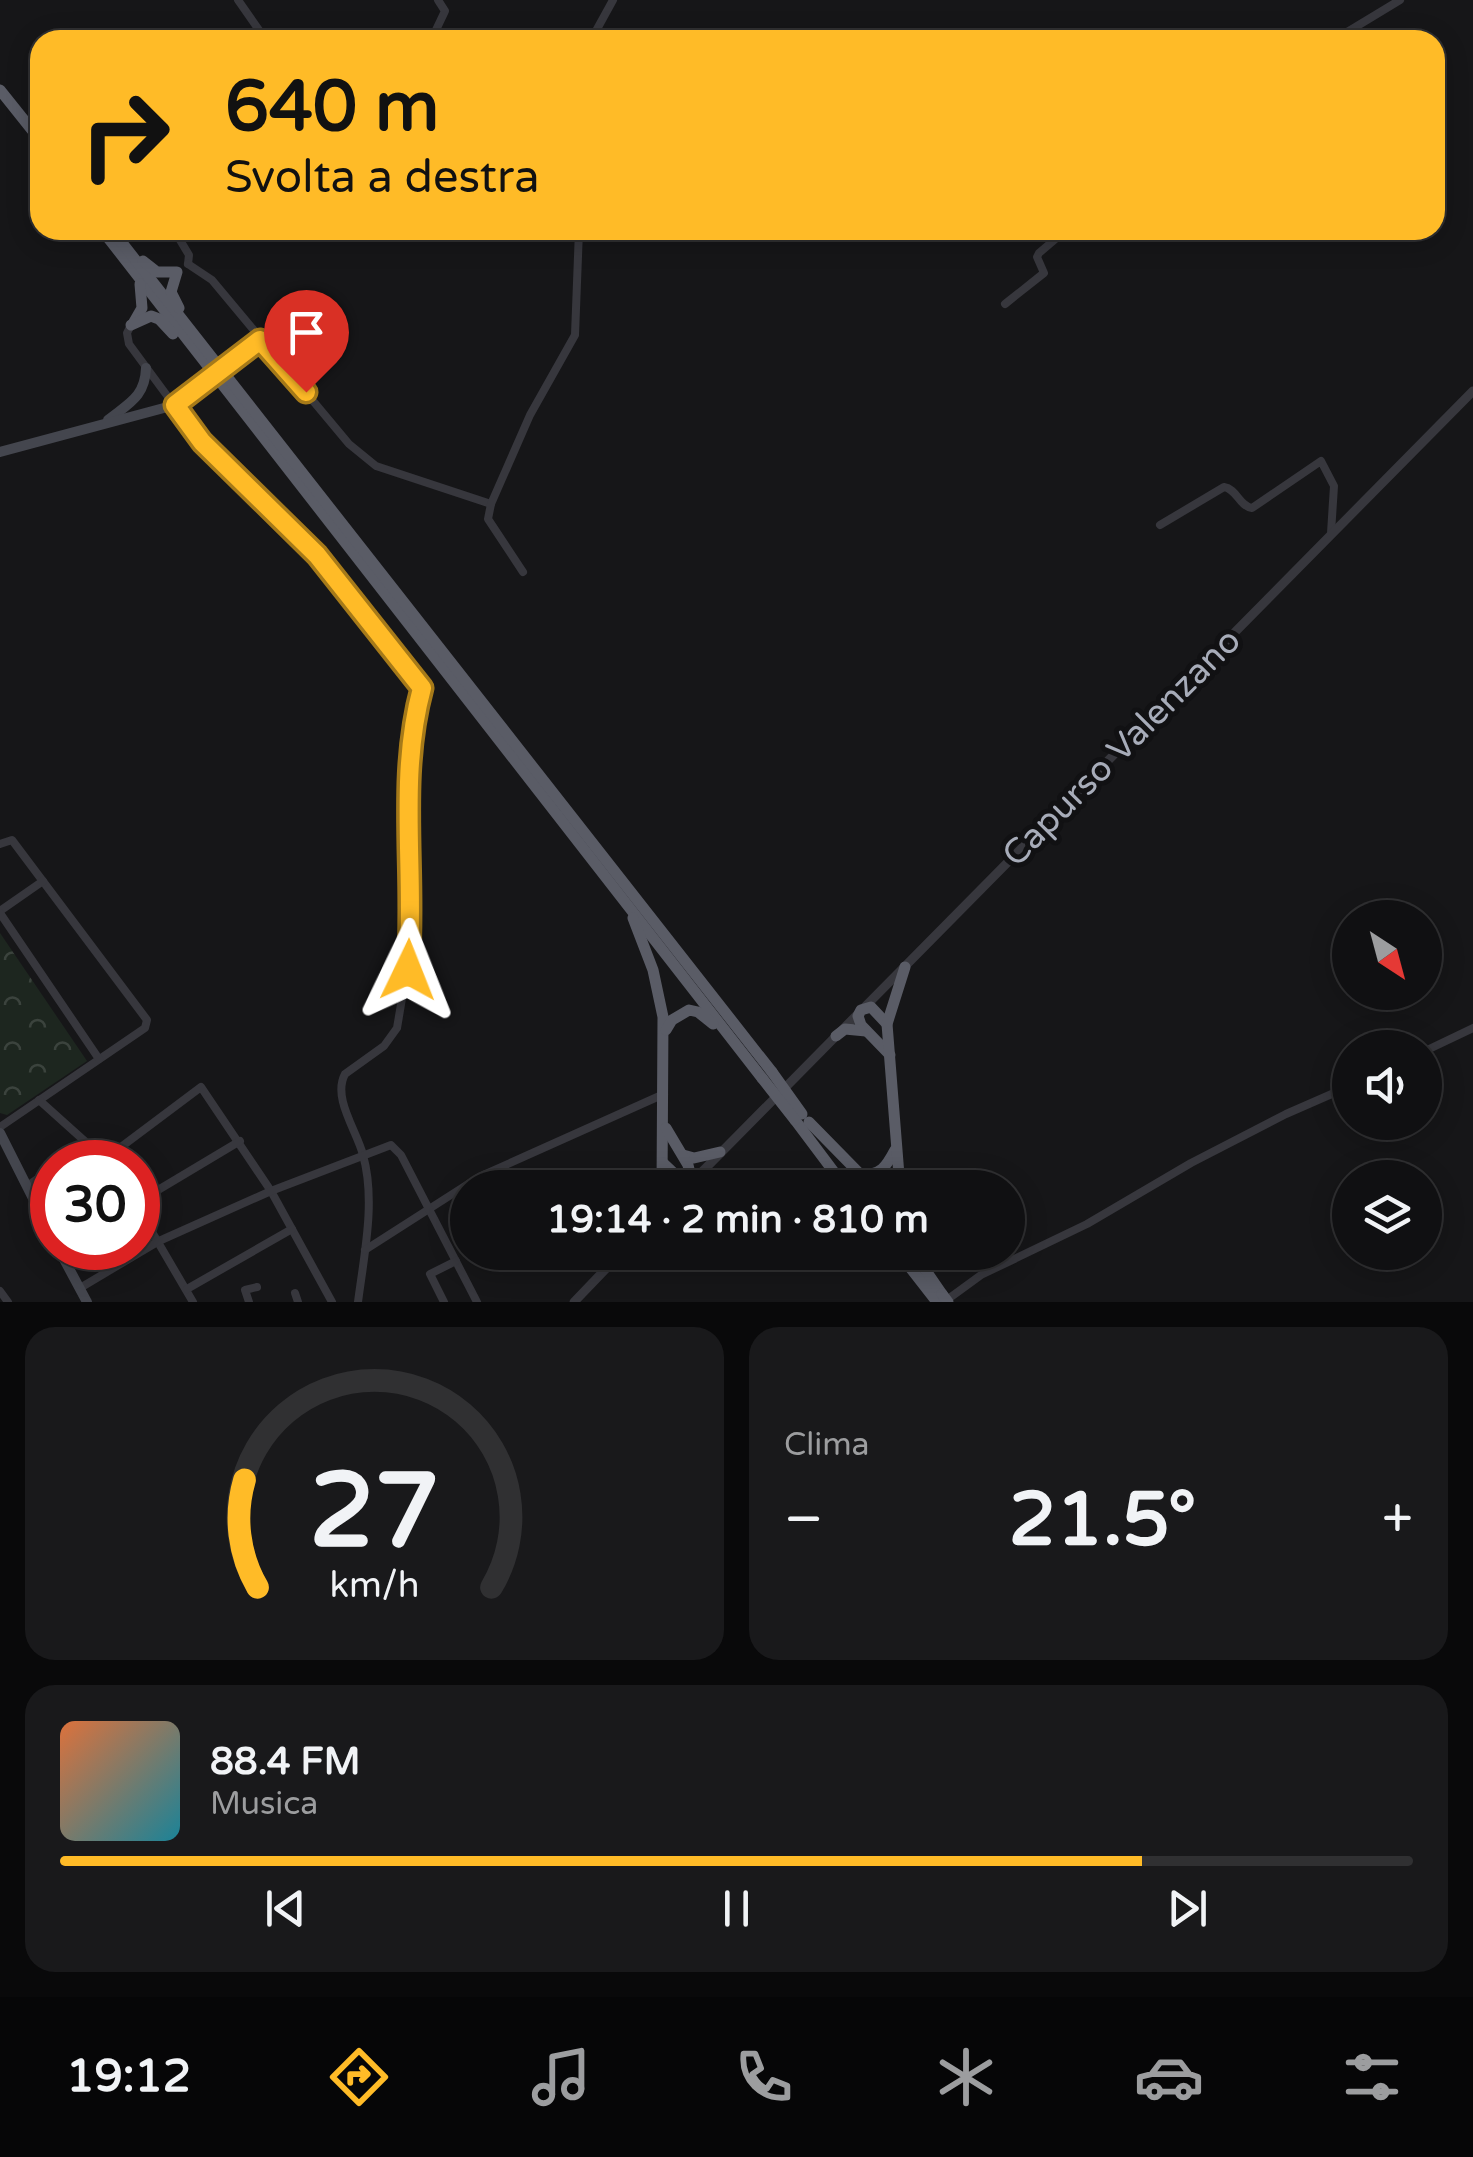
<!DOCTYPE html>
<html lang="it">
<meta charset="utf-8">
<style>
:root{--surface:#101012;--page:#19191b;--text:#f1f3f6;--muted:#9c9d9f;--line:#303032;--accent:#ffbb27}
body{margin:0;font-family:"Varela Round",sans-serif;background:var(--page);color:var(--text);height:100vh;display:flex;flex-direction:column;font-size:38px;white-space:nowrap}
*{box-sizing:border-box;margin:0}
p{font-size:32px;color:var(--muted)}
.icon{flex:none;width:55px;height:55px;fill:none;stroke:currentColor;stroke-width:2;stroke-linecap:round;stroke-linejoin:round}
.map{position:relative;height:1302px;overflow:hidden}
.side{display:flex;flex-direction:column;gap:25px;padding:25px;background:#09090a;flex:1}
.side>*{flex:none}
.guide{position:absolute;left:30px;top:30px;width:1415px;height:210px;border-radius:30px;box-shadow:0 5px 25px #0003,0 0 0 2px var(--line);background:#ffbb27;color:#111;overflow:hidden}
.needle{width:65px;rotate:144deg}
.tools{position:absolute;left:1332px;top:900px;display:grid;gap:20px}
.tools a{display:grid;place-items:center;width:110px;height:110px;border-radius:50%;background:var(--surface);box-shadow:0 5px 25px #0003,0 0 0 2px var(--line);font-size:50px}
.speed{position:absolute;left:30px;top:1140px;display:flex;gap:20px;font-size:50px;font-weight:700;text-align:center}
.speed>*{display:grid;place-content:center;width:130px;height:130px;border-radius:50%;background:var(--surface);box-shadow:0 5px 25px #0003,0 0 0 2px var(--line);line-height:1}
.speed .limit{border:15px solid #d22;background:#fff;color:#111}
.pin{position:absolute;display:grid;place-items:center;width:85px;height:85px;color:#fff;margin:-102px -42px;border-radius:50% 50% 50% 0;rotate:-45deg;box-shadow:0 0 10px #0007}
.pin .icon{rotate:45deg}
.me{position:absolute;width:110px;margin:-55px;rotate:2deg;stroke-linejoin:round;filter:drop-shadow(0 0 8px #0008)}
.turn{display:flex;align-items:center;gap:35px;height:210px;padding:0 30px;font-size:45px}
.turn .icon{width:130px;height:130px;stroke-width:2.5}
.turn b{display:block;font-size:70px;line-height:85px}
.big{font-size:75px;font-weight:700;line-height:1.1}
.side .card{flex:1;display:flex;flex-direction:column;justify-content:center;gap:15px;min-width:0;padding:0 35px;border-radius:30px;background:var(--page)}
.side .dial{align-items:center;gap:0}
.dial svg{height:260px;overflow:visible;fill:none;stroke:var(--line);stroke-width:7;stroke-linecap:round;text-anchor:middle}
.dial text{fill:var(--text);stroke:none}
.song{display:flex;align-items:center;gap:30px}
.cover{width:120px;height:120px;border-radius:15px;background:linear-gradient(135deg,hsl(20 70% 55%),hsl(190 70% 35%))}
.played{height:10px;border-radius:5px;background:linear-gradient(90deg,var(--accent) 80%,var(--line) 80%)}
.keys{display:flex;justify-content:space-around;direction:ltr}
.heat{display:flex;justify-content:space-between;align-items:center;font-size:55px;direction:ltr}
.side .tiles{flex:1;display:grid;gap:25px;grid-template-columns:1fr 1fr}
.card:last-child{grid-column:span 2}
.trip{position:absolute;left:450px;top:1170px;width:575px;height:100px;border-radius:50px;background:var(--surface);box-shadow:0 5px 25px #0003,0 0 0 2px var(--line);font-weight:700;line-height:100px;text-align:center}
.menu{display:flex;height:160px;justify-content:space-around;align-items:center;background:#060607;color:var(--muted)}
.menu .icon{width:70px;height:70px}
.menu .selected{color:var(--accent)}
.menu b{font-size:45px;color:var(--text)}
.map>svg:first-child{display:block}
.forest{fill:url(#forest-crowns)}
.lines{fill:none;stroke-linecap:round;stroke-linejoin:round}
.minor{stroke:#37373d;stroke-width:8}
.tertiary{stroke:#37373d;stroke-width:9}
.secondary{stroke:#44464e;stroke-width:10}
.trunk{stroke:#5a5c66;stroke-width:11}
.minor-bridge{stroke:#37373d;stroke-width:8}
.trunk-bridge{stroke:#5a5c66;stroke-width:11}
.route-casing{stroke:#a67a19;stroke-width:25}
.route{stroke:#ffbb27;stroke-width:18}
.labels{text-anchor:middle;stroke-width:10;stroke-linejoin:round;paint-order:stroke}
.street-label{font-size:35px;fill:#a7acb9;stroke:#111113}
</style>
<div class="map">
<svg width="1473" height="1302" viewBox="0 0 1473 1302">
<defs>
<pattern id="forest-crowns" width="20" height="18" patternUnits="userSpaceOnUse" patternTransform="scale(2.5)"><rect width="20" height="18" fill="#1d261f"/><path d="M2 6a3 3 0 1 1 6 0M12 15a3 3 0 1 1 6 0" fill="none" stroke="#3b433d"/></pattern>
</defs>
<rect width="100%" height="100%" fill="#161618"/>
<path class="forest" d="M0,933L87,1061L7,1115L0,1113Z"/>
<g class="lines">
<g class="minor">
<path d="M238,0L266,40"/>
<path d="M438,0L445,11L436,30L447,40"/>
<path d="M591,40L613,0"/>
<path d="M1334,40L1400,0"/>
<path d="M174,230L189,255L188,264"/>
<path d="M188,264L212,280L349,444L376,466L491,504"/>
<path d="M1005,304L1044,273L1037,257L1039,253L1066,230"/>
<path d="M131,325L127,333L129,344L202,443L317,555L421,688L411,727L407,772L411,851L410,951L397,1028L384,1046L345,1074C332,1098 357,1131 363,1155C376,1201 364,1255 358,1302"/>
<path d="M175,405L201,386"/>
<path d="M1160,525L1224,487C1237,489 1239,506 1252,508L1321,461L1334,486L1331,533"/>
<path d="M523,572L488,519L491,504L530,415L575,335L579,230"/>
<path d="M0,844L12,840L147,1020L145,1028L0,1127"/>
<path d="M0,911L43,881"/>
<path d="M0,913L99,1059"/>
<path d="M1425,1051L1473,1028"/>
<path d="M39,1100L108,1162"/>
<path d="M105,1159L201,1087L271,1191L332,1302"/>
<path d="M61,1162L89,1144"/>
<path d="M27,1186L52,1169"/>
<path d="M138,1202L240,1141"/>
<path d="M138,1208L193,1302"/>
<path d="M365,1250L479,1177L664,1094"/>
<path d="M80,1288L159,1241L271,1191L391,1145L401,1155L477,1302"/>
<path d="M187,1289L292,1229"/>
<path d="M0,1291L8,1302"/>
<path d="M295,1293L298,1302"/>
<path d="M249,1302L245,1290L257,1287"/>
<path d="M444,1302L430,1274L456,1261"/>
<path d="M944,1302L981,1275L1087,1224L1191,1163L1286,1114L1350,1086"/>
</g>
<g class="tertiary">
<path d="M686,1188L1473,391"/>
<path d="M574,1302L622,1252"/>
</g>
<g class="secondary">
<path d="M108,420C129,403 145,397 146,368"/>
<path d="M0,452L175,405"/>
<path d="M0,1133L52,1236"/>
<path d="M58,1248L87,1302"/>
</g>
<g class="trunk">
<path d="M0,90L40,140"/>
<path d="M102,230L762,1078"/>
<path d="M112,230L772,1072"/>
<path d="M143,261L157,272H177L171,292L179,308"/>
<path d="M134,322L142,308L140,284"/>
<path d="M131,325L151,316L159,319L173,334"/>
<path d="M633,918L653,970L663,1017L662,1188"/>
<path d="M887,1024L871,1007L861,1010L858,1016L861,1025L890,1055"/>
<path d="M666,1030L672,1020L689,1010L698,1012L713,1024"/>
<path d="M836,1036L845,1029L866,1031"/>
<path d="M795,1120L846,1188"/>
<path d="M809,1122L861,1175C881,1175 886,1167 895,1150"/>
<path d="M683,1155L694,1158L720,1152"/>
<path d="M663,1163L681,1180L692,1182L688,1165L666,1128"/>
<path d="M900,1188L887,1024L905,967"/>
<path d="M898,1252L937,1302"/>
<path d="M913,1252L942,1294"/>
</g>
<path class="minor-bridge" d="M201,386L243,353"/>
<g class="trunk-bridge">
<path d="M772,1072L802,1114"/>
<path d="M762,1078L795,1120"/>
<path d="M942,1294L948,1302"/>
</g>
</g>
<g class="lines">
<g class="route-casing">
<path id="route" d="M306,392L260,340L175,405L202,442L317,555L422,688C397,780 416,875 408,970"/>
</g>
<use href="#route" class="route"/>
</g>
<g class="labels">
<g class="street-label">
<text transform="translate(1121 747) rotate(-45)" y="12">Capurso Valenzano</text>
</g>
</g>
</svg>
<div class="tools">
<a><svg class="needle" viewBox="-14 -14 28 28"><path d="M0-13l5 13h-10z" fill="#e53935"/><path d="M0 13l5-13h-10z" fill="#9c9d9f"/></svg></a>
<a><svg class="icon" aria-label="sound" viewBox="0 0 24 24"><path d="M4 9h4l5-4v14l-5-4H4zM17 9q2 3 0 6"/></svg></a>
<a><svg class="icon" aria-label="layers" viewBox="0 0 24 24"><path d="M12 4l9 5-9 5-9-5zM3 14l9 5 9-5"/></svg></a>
</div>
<div class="speed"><div class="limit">30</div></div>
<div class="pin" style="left:306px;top:392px;background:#d93025"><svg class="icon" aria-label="arrive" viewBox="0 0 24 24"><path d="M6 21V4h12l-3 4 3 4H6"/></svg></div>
<svg class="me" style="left:408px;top:970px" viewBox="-20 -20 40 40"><path d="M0-17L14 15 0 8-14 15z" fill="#ffbb27" stroke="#fff" stroke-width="4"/></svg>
<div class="trip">19:14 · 2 min · 810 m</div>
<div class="guide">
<div class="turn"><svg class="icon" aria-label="right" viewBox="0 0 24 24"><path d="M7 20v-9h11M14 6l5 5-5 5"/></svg><div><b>640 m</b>Svolta a destra</div></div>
</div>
</div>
<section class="side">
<div class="tiles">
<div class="card dial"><svg viewBox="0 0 100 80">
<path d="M14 69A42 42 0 1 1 86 69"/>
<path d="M14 69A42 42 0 0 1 10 36" stroke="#ffbb27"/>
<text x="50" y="56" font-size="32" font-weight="700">27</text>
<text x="50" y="72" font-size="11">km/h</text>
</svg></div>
<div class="card"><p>Clima</p>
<div class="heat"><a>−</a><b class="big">21.5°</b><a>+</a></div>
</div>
<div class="card">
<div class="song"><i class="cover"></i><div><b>88.4 FM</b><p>Musica</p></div></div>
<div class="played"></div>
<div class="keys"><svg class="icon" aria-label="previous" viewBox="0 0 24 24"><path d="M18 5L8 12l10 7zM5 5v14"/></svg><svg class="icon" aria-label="pause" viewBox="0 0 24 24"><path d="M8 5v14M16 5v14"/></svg><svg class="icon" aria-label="next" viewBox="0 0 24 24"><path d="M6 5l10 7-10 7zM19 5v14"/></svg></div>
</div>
</div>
</section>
<nav class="menu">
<b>19:12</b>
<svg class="icon selected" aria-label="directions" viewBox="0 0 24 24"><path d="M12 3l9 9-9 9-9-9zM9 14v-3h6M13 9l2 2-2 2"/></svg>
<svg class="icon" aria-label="music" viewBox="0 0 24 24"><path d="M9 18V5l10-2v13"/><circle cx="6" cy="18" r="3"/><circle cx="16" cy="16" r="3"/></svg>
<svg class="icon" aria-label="phone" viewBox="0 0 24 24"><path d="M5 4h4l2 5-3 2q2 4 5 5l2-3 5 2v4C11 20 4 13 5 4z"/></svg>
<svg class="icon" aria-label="climate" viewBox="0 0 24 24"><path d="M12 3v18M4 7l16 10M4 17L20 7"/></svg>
<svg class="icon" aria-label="car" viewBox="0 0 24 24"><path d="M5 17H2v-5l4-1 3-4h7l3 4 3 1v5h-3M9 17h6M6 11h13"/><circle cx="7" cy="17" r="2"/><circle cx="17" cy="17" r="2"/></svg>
<svg class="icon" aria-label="filters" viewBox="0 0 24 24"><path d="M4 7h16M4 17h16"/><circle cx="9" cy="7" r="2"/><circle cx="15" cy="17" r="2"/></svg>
</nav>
